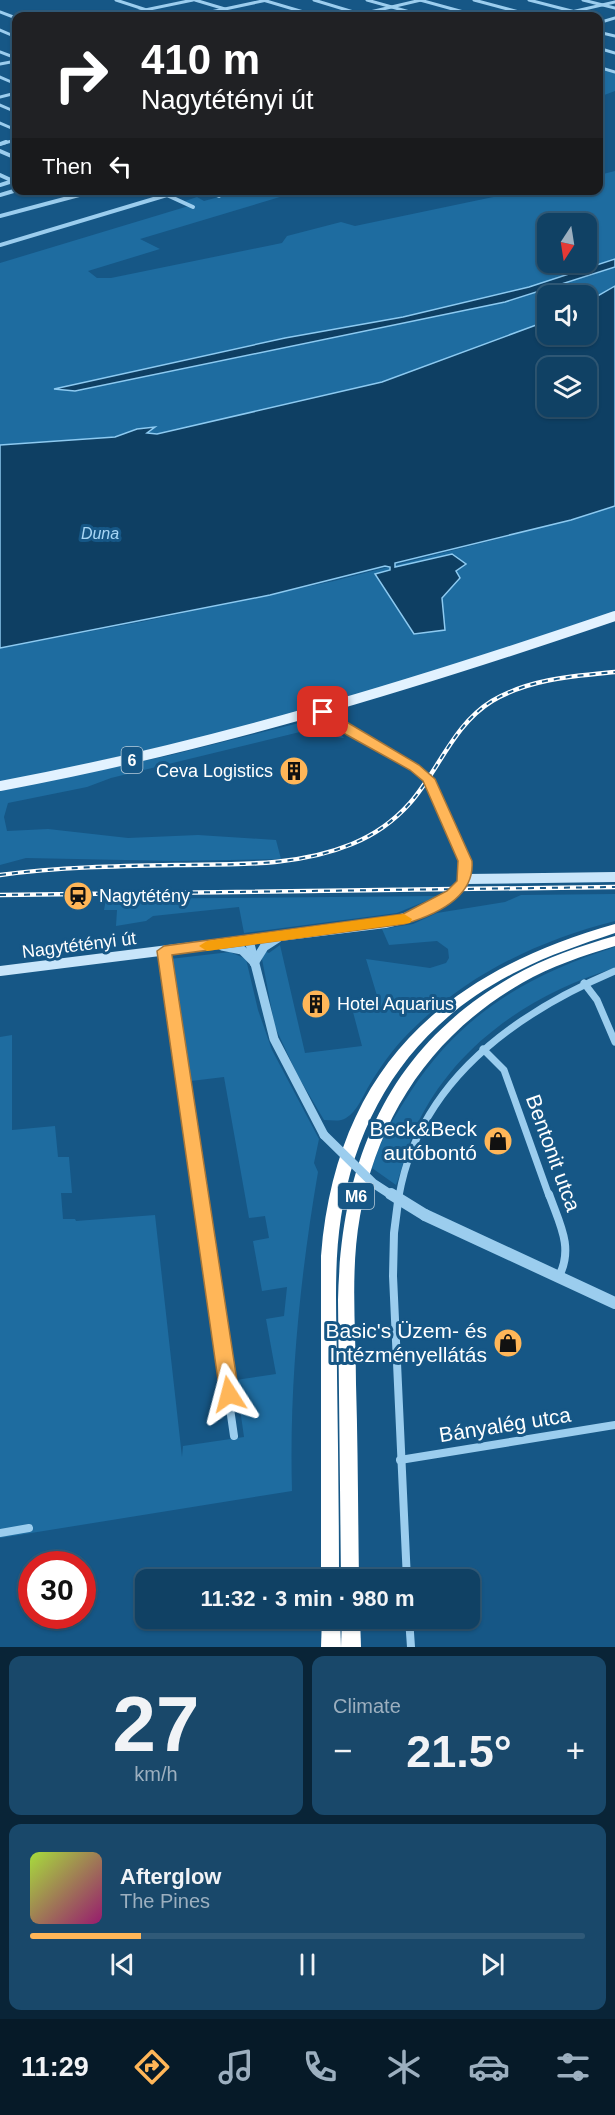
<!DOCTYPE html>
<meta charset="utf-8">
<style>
:root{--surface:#104164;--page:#19486a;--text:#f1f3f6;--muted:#9cafbf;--line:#305a78;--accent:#ffb658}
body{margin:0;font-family:Helvetica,sans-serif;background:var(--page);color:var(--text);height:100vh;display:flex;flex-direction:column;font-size:22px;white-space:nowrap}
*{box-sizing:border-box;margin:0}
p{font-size:20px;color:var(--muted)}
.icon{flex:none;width:33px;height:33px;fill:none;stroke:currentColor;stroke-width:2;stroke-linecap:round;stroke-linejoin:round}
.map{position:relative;height:1647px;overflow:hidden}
.sheet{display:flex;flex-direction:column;gap:9px;padding:9px;background:#092437;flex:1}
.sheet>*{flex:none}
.banner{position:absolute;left:12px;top:12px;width:591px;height:183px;border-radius:12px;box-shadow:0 2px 4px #0004,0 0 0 2px var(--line);background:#202124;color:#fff;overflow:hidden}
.needle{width:39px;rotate:192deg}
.controls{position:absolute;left:537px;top:213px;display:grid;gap:12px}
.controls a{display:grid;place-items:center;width:60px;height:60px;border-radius:12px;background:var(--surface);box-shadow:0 2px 4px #0004,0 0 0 2px var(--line);font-size:30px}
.speed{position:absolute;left:18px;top:1551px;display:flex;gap:12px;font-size:30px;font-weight:700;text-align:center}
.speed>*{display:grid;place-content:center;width:78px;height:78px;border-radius:50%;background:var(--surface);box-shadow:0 2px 4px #0004,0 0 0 2px var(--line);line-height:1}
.speed .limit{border:9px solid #d22;background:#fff;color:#111}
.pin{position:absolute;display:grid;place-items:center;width:51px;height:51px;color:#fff;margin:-26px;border-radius:12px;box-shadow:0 3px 9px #0006}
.me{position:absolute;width:66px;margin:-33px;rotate:351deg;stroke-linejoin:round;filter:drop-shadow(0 0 4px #0008)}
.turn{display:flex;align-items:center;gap:21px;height:126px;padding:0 30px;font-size:27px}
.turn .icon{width:78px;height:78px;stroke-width:2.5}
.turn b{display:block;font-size:42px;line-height:51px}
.then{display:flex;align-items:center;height:57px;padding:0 30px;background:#0003;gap:12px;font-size:22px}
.big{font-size:45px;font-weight:700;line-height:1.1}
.sheet .tile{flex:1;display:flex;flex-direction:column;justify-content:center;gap:9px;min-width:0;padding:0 21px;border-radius:12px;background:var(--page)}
.sheet .dial{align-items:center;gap:0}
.dial b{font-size:78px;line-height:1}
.song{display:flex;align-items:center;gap:18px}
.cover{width:72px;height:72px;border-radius:9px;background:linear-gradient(135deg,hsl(80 70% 55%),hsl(320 70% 35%))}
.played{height:6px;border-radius:3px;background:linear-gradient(90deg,var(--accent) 20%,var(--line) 20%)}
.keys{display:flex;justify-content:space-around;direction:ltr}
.heat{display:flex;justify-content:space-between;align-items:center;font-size:33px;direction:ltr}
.sheet .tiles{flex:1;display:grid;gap:9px;grid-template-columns:1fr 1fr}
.tile:last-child{grid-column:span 2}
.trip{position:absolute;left:135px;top:1569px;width:345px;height:60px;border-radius:12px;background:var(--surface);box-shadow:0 2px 4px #0004,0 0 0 2px var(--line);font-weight:700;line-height:60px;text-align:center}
.tabs{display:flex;height:96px;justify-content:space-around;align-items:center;background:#061a28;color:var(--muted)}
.tabs .icon{width:42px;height:42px}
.tabs .active{color:var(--accent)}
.tabs b{font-size:27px;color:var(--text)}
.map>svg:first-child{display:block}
.green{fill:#1e6ca0;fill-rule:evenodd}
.water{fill:#0e3f63;stroke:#8dcaf1;stroke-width:1.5;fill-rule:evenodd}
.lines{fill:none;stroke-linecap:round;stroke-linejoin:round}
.minor-far4{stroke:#9bcdee;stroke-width:3}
.minor-far3{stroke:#9bcdee;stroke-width:4}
.minor-far2{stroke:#9bcdee;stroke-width:5}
.minor-far1{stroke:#9bcdee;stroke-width:7}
.minor{stroke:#9bcdee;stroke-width:8}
.tertiary-far1{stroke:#9bcdee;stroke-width:9}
.tertiary{stroke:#9bcdee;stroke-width:12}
.secondary{stroke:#c8e5fa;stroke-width:10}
.primary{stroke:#e2f2ff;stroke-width:10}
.motorway{fill:#fff;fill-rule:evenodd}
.rail-casing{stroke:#fff;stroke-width:4.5}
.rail{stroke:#165786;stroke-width:2;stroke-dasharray:6;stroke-linecap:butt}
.tertiary-bridge-far1{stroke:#9bcdee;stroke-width:9}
.tertiary-bridge{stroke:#9bcdee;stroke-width:12}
.route{fill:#ffb658;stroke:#a67639;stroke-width:1.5}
.slow{fill:#f59e0b}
.labels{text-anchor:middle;stroke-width:6;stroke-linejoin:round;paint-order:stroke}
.far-water-label{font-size:16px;font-style:italic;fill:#a7d6f5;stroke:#165786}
.shield{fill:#165786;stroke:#b9cddb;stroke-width:1.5}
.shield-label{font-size:16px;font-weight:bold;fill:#fff}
.poi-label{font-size:18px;fill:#fff;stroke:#165786;text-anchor:start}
.street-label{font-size:18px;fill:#fff;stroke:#165786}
.near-poi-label{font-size:21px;fill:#fff;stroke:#165786;text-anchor:end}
.near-street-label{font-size:21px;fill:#fff;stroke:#165786}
</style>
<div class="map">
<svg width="615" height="1647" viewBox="0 0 615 1647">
<rect width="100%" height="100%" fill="#165786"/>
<g class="green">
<path d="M598,68L615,72V91L599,97Z"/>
<path d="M615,171V259L529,287L403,317L285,338L56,389L75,391L505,302L615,267V286L587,302L586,296H548L547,321L532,328L382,382L157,434L146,433L152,428L137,429L115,437L0,445V263L192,205L185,201L197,197L204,201L240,191H300L140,239L160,249L88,271L97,278H111L282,243L287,236L341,222L355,226L522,191L598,190L599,175ZM548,224H586V262H548Z"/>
<path d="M615,506V612L333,706L323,703L321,698L314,700L316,706L311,712L0,784V648L141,622L334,581L571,520Z"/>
<path d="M311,720L331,722L344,738C330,737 323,728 308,730L111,778L87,787L8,803L4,817L7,831L48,829L128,838L198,835L276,840L281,859L175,861L26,858L0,865V789L167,756Z"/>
<path d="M615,894V921C533,942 460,978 402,1040C390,1053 379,1069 370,1084C363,1095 358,1111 346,1118C340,1122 332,1120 324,1120L298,1076L275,1027L262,959L264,951L269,953L280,945L305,1053L362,1046L353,1012L381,1009L366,959L430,968L446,963L449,958L448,949L437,941L389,945L382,929L413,924L437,913L505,902L521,895Z"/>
<path d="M438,896L397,913L244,933L239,907L153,916L146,921L116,926L117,910H104L106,899Z"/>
<path d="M615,947V968C530,994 453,1046 415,1129C407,1147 403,1167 396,1185L372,1168C380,1139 395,1116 411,1091C462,1013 528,975 615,947Z"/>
<path d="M230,952L246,959L258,1010L272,1050L319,1139L314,1163L318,1172C300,1277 289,1385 292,1491L0,1538V1037L12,1035V1130L55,1126L58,1157H69L72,1193H61L63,1219H75L76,1221L155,1215L182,1457L183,1446L244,1437L236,1380L276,1374L266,1319L284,1316L287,1287L262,1291L253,1241L269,1238L265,1216L249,1218L224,1077L191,1081L187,1073L169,964L170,959Z"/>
</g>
<g class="water">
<path d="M615,259V267L505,302L75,391L54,389L285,338L403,317L529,287Z"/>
<path d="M615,286V506L571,520L395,563V567L452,554L466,564L456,571L460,578L442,598L445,630L414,634L375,574L390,570V567L385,566L270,595L0,648V445L115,437L137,429L155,427L147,433L157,434L382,382L547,321L548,334H586L587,302ZM548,368H586V406H548Z"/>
</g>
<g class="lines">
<g class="minor-far4">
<path d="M116,0L165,16"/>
<path d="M195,0L225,9"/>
<path d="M263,0L317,16"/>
<path d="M314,0L360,14"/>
<path d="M367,0L424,16"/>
<path d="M420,0L478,16"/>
<path d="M474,0L534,16"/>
<path d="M529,0L591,16"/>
<path d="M583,0L615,8"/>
<path d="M0,12L16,18"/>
<path d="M116,16L193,0"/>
<path d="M192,16L267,0"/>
<path d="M353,16L421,0"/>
<path d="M554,16L615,2"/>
<path d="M598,23L615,18"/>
<path d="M0,30L16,37"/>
<path d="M598,32L615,36"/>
<path d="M598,48L615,53"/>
<path d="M0,52L16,58"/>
<path d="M0,64L16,61"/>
<path d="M598,67L615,72"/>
<path d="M0,77L16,84"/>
<path d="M0,97L16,93"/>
<path d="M0,105L16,112"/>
<path d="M0,123L16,130"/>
<path d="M0,144L16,140"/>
</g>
<g class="minor-far3">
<path d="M0,144L6,142"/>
<path d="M0,151L16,158"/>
<path d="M0,175L13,181"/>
<path d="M0,185L16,180"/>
<path d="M156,190L193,207"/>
<path d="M205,190L219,196"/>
<path d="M0,195L17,190"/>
<path d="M0,216L98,190"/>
<path d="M0,245L167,195"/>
</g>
<path class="minor-far2" d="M323,712L352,732L415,767L429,779L454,836"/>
<g class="minor-far1">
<path d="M453,835L465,861L466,879"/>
<path d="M164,951L199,1196"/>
<path d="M584,983L597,1000L615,1042"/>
<path d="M483,1049L504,1070L549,1196"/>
<path d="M399,1196C419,1081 516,1013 615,971"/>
</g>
<g class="minor">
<path d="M199,1194L234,1436"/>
<path d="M399,1194L394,1233L393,1276L407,1580"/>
<path d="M549,1194C559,1223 574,1247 559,1276"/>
<path d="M400,1460L615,1425"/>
<path d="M0,1533L29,1528"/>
<path d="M409,1618L411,1647"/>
</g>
<g class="tertiary-far1">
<path d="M249,940L274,1039L324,1135"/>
<path d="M222,946L242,950L252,960"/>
<path d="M254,963L264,947L278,938"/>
</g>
<path class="tertiary" d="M425,1215L615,1303"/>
<path class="secondary" d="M0,971L385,923C417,916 447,907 466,879L615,877"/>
<path class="primary" d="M0,786C210,747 413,685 615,616"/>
<g class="motorway">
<path d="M615,924V933C582,944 549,955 518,971C417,1021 358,1107 341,1217C333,1269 337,1323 337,1376C338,1444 339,1512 339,1580H321V1256C336,1070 441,973 615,924Z"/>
<path d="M615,936V946C583,956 551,966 522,983C433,1034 378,1115 360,1216C350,1272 356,1329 356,1384C358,1449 358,1514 359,1580H341L338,1300C341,1160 388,1047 513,976C545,958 580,946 615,936Z"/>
<path d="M322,1618H340L341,1647H321Z"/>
<path d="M342,1618H360L361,1647H341Z"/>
</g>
<g class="rail-casing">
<g id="rail">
<path d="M0,875C59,867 118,866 177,865C235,864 296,867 352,844C374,835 394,821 410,803C439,770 453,725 492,701C529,679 574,676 615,672"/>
<path d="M0,895L615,887"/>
</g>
</g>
<use href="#rail" class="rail"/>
<path class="tertiary-bridge-far1" d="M324,1135L373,1183L393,1196"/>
<path class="tertiary-bridge" d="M391,1194L425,1215"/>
</g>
<path class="route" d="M323,708L419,765L435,779L472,861C475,897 435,915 404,924L172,955L239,1394L236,1400L229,1403L222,1400L220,1394L157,951L164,946L403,914L447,891L457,881L458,861L423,781L410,770L347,735L319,715V710Z"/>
<path class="slow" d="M404,914L412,919L410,923L207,951L199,946L207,941Z"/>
<defs>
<g id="building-disc" transform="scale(1.5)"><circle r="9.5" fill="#ffb658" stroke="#165786"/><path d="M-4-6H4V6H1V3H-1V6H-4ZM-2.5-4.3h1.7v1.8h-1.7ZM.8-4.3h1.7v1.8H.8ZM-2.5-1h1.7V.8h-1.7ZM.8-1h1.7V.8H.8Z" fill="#111"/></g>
<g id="station-disc" transform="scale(1.5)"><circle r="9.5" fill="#ffb658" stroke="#165786"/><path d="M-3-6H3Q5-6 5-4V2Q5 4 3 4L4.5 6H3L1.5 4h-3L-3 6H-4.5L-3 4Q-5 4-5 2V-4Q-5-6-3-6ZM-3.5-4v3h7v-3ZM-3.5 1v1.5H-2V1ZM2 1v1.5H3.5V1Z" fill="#111"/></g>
<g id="shop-disc" transform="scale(1.5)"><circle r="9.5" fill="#ffb658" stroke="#165786"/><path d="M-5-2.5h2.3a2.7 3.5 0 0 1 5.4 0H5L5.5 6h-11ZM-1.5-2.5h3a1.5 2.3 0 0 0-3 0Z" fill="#111"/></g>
</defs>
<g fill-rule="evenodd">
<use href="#building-disc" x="294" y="771"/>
<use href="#station-disc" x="78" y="896"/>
<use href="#building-disc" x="316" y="1004"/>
<use href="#shop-disc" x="498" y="1141"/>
<use href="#shop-disc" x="508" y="1343"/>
</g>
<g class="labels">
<g class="far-water-label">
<text x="100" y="539">Duna</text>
</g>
<g class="shield">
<rect x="121.5" y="747" width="21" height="26" rx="4.5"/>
<rect x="338" y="1183" width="36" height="26" rx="4.5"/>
</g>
<g class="shield-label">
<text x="132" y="766">6</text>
<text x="356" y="1202">M6</text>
</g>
<g class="poi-label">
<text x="273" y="777" text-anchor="end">Ceva Logistics</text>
<text x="99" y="902">Nagytétény</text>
<text x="337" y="1010">Hotel Aquarius</text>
</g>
<g class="street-label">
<text transform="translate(79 945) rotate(-7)" y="6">Nagytétényi út</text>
</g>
<g class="near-poi-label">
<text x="477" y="1136">Beck&amp;Beck<tspan x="477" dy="24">autóbontó</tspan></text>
<text x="487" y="1338">Basic's Üzem- és<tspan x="487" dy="24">Intézményellátás</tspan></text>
</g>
<g class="near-street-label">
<text transform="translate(553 1153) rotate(70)" y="7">Bentonit utca</text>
<text transform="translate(505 1425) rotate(-9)" y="7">Bányalég utca</text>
</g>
</g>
</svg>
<div class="controls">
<a><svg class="needle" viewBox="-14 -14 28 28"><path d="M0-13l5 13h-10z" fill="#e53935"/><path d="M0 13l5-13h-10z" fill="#9cafbf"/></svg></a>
<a><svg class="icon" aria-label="sound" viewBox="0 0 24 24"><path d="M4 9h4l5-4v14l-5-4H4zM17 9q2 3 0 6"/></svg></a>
<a><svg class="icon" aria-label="layers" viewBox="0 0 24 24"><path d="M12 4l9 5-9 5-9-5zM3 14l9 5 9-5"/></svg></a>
</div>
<div class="speed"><div class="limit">30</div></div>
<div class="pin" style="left:323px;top:712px;background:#d93025"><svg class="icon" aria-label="arrive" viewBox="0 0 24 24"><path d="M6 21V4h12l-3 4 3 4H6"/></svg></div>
<svg class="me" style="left:229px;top:1394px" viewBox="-20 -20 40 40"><path d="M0-17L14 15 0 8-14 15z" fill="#ffb658" stroke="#fff" stroke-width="4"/></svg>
<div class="trip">11:32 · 3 min · 980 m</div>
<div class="banner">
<div class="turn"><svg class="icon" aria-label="right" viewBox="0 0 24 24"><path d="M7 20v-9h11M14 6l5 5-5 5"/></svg><div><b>410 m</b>Nagytétényi út</div></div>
<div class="then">Then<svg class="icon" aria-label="left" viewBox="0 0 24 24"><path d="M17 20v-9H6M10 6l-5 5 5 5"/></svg></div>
</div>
</div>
<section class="sheet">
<div class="tiles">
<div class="tile dial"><b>27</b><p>km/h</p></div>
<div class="tile"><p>Climate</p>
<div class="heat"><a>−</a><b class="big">21.5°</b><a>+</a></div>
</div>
<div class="tile">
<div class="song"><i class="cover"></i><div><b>Afterglow</b><p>The Pines</p></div></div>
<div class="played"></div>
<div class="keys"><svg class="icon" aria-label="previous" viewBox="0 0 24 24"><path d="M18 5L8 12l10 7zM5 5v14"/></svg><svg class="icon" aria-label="pause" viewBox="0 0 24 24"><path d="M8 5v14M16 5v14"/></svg><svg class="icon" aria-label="next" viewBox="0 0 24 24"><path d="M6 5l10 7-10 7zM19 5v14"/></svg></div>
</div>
</div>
</section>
<nav class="tabs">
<b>11:29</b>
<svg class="icon active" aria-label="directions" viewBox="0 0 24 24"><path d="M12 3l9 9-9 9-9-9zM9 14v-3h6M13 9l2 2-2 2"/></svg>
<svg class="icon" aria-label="music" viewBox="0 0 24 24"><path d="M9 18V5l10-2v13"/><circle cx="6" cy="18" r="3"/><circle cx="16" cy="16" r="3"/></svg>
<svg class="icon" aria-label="phone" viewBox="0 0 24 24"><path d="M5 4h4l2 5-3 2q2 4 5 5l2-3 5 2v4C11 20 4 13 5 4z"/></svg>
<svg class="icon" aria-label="climate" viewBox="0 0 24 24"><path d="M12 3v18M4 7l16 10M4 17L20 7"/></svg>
<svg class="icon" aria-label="car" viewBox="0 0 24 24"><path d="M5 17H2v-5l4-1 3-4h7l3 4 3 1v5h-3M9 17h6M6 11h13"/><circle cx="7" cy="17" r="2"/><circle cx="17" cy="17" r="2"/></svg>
<svg class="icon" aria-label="filters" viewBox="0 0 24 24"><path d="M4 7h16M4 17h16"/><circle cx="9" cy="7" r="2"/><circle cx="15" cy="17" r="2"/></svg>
</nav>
